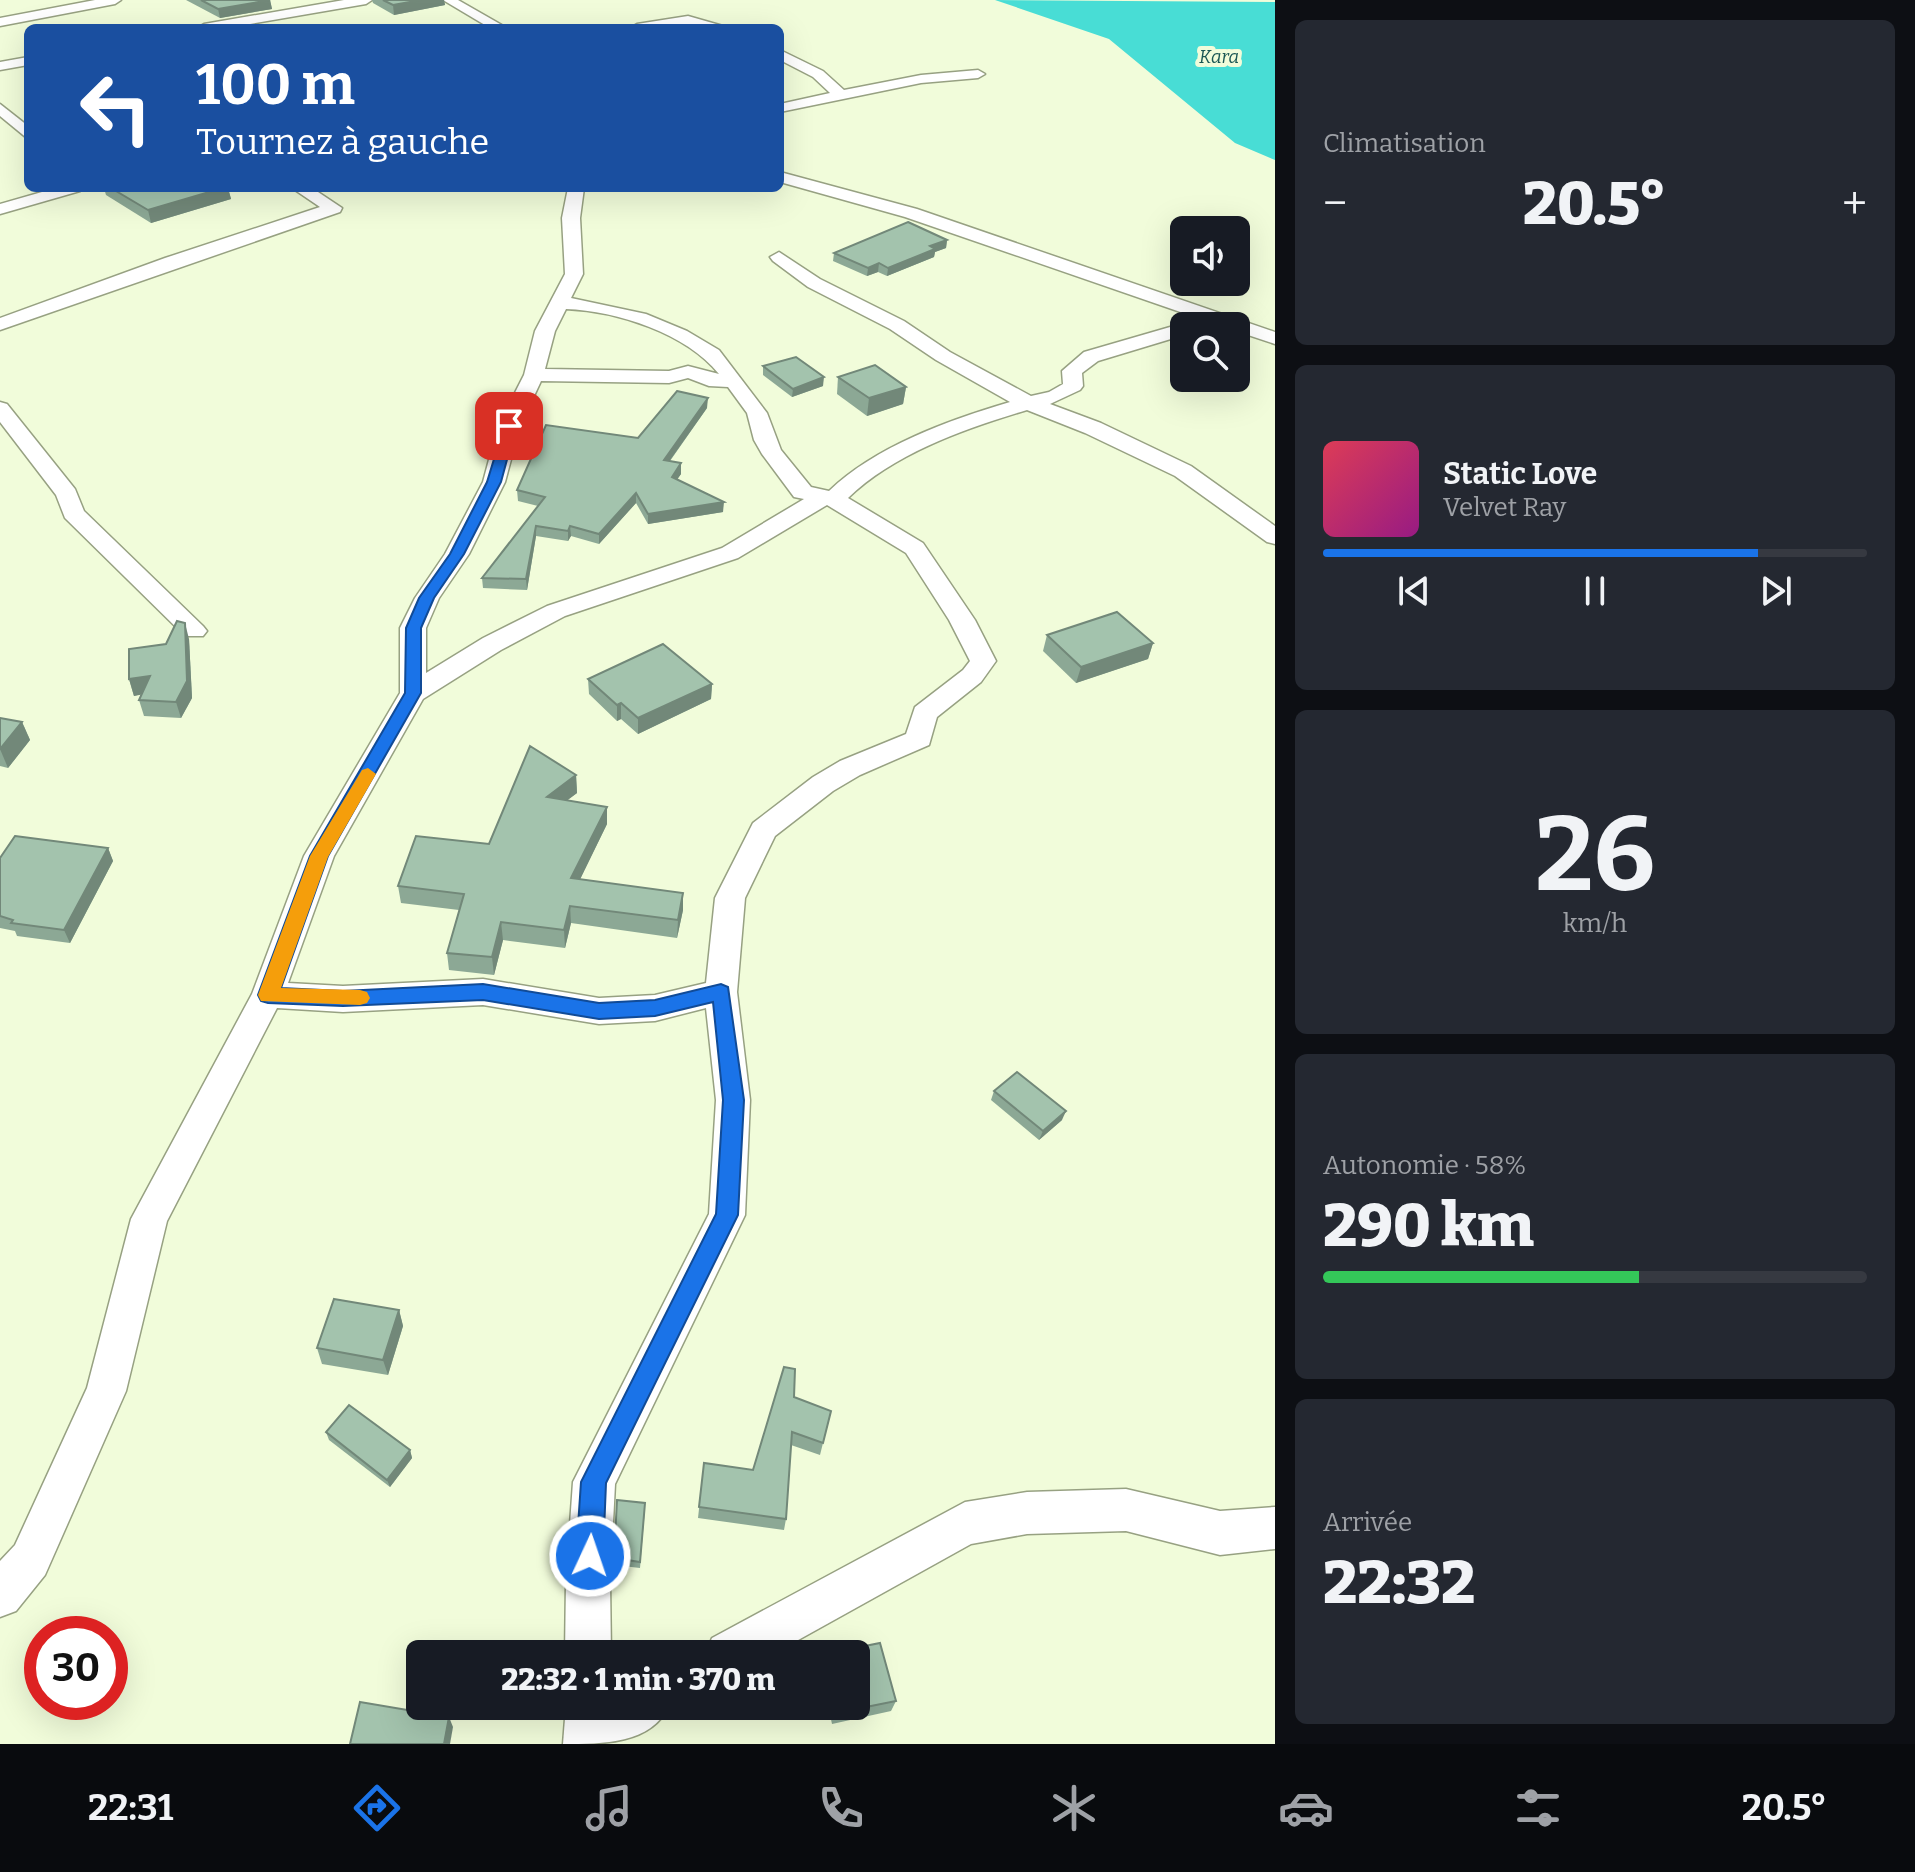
<!DOCTYPE html>
<html lang="fr">
<meta charset="utf-8">
<style>
:root{--surface:#171b24;--page:#242831;--text:#f1f3f6;--muted:#9ea1a6;--line:#363941;--accent:#1a73e8}
body{margin:0;font-family:Bitter,serif;background:var(--page);color:var(--text);height:100vh;display:flex;flex-direction:column;font-size:30px;white-space:nowrap}
*{box-sizing:border-box;margin:0}
p{font-size:26px;color:var(--muted)}
.icon{flex:none;width:44px;height:44px;fill:none;stroke:currentColor;stroke-width:2;stroke-linecap:round;stroke-linejoin:round}
.map{position:relative;flex:1;overflow:hidden}
.drawer{display:flex;flex-direction:column;gap:20px;padding:20px;background:#0d0f14;width:640px}
.drawer>*{flex:none}
.guide{position:absolute;left:24px;top:24px;width:760px;height:168px;border-radius:12px;box-shadow:0 8px 32px #0002;background:#1a4fa0;color:#fff;overflow:hidden}
.controls{position:absolute;left:1170px;top:216px;display:grid;gap:16px}
.controls a{display:grid;place-items:center;width:80px;height:80px;border-radius:12px;background:var(--surface);box-shadow:0 8px 32px #0002;font-size:40px}
.speed{position:absolute;left:24px;top:1616px;display:flex;gap:16px;font-size:40px;font-weight:700;text-align:center}
.speed>*{display:grid;place-content:center;width:104px;height:104px;border-radius:50%;background:var(--surface);box-shadow:0 8px 32px #0002;line-height:1}
.speed .limit{border:12px solid #d22;background:#fff;color:#111}
.pin{position:absolute;display:grid;place-items:center;width:68px;height:68px;color:#fff;margin:-34px;border-radius:16px;box-shadow:0 4px 12px #0006}
.me{position:absolute;width:88px;margin:-44px;rotate:3deg;stroke-linejoin:round;filter:drop-shadow(0 0 6px #0008)}
.turn{display:flex;align-items:center;gap:28px;height:168px;padding:0 40px;font-size:36px}
.turn .icon{width:104px;height:104px;stroke-width:2.5}
.turn b{display:block;font-size:56px;line-height:68px}
.big{font-size:60px;font-weight:800;line-height:1.1}
.drawer .card{flex:1;display:flex;flex-direction:column;justify-content:center;gap:12px;min-width:0;padding:0 28px;border-radius:12px;background:var(--page)}
.drawer .dial{align-items:center;gap:0}
.dial b{font-size:104px;line-height:1}
.song{display:flex;align-items:center;gap:24px}
.cover{width:96px;height:96px;border-radius:12px;background:linear-gradient(135deg,hsl(350 70% 55%),hsl(310 70% 35%))}
.played{height:8px;border-radius:4px;background:linear-gradient(90deg,var(--accent) 80%,var(--line) 80%)}
.keys{display:flex;justify-content:space-around;direction:ltr}
.heat{display:flex;justify-content:space-between;align-items:center;font-size:44px;direction:ltr}
.charge{height:12px;border-radius:6px;background:linear-gradient(90deg,#34c759 58%,var(--line) 0)}
.trip{position:absolute;left:406px;top:1640px;width:464px;height:80px;border-radius:12px;background:var(--surface);box-shadow:0 8px 32px #0002;font-weight:800;line-height:80px;text-align:center}
.dock{display:flex;height:128px;justify-content:space-around;align-items:center;background:#090b0e;color:var(--muted)}
.dock .icon{width:56px;height:56px}
.dock .on{color:var(--accent)}
.dock b{font-size:36px;color:var(--text)}
main{display:flex;flex:1;min-height:0}
.map>svg:first-child{display:block}
.water{fill:#48ddd5}
.lines{fill:none;stroke-linecap:round;stroke-linejoin:round}
.street-casing{stroke:#97a182;stroke-width:3}
.street{fill:#fff;fill-rule:evenodd}
.wall{fill:#8ca895}
.shaded-wall{fill:#728879}
.building{fill:#a3c3ad;stroke:#728879;stroke-width:2}
.route{fill:#1a73e8;stroke:#114b97;stroke-width:2}
.slow{fill:#f59e0b}
.labels{text-anchor:middle;stroke-width:8;stroke-linejoin:round;paint-order:stroke}
.far-water-label{font-size:18px;font-style:italic;fill:#195653;stroke:#f1fcda}
</style>
<main>
<div class="map">
<svg width="1275" height="1744" viewBox="0 0 1275 1744">
<rect width="100%" height="100%" fill="#f1fcda"/>
<path class="water" d="M995,0L1275,2V160L1235,143L1109,39Z"/>
<g class="lines">
<g class="street-casing">
<g id="street">
<path d="M95,0H121L115,4L0,26V18Z"/>
<path d="M344,0H372L366,4L227,28H197L204,24Z"/>
<path d="M443,0H458L507,28H490Z"/>
<path d="M688,16L730,28L688,24L630,28L637,24Z"/>
<path d="M780,50L823,71L844,90L921,75L978,70L985,74L978,78L921,83L780,112V104L830,93L813,77L780,60Z"/>
<path d="M28,57V65L0,70V62Z"/>
<path d="M0,104L28,126V139L0,116Z"/>
<path d="M780,172L917,209L1275,332V344L1236,331V326H1221L905,217L780,182Z"/>
<path d="M56,188H82L80,191L0,214V204Z"/>
<path d="M292,188H312L342,208L340,212L0,330V318L165,258L320,207Z"/>
<path d="M568,188H584L580,218L583,274L571,298L646,314L687,331L719,350L767,413L781,450L811,487L829,491C876,446 949,420 1010,402L936,360L890,329L808,287L773,261L770,257L779,252L820,279L904,321L950,352L1031,396L1049,392L1063,384L1062,371L1084,352L1177,325H1191L1184,326V335L1098,361L1082,373L1083,386L1080,390L1050,404L1101,423L1191,466L1275,526V544L1267,542L1175,476L1085,433L1027,410C967,428 894,453 848,498L923,543L975,620L996,661L981,682L937,717L929,745L860,775L833,791L775,836L745,898L737,992L750,1100L745,1215L615,1484L610,1581L611,1654H565L566,1581L573,1482L709,1214L716,1100L706,1008L655,1021L599,1024L483,1005L343,1012L277,1008L167,1221L126,1391L45,1575L16,1611L0,1617V1561L15,1545L87,1388L131,1219L252,994L304,856L400,693V628L415,598L445,554L483,482L498,426L524,375L535,331L565,274L562,218ZM566,309C617,311 686,333 719,374L688,366L669,371L545,369L555,331ZM688,378L709,386L728,387L747,413L754,440L762,454L794,497L804,499L722,548L547,606L483,638L426,673V628L439,598L469,554L505,482L520,426L541,381L669,383ZM827,505L906,553L949,620L970,661L963,670L915,707L906,734L840,761L813,777L753,823L715,898L706,983L655,995L599,998L483,979L343,986L288,983L334,856L423,699L501,650L565,616L738,558Z"/>
<path d="M0,402L7,404L75,489L84,511L203,626L207,631L203,636H185L65,518L56,495L0,422Z"/>
<path d="M1126,1489L1220,1511L1275,1507V1549L1220,1555L1126,1531L1027,1534L971,1544L773,1654H705L712,1638L965,1502L1027,1492Z"/>
<path d="M566,1706H669C651,1744 603,1744 563,1744Z"/>
</g>
</g>
<use href="#street" class="street"/>
</g>
<g class="wall">
<path d="M186,0H270L272,9L220,18Z"/>
<path d="M372,0H444L445,5L394,15L373,3Z"/>
<path d="M104,188H228L231,199L151,223L106,195Z"/>
<path d="M947,240L946,248L935,252L934,257L887,276L878,272L867,276L833,261L834,253Z"/>
<path d="M763,366L823,386L792,397L763,375Z"/>
<path d="M838,377L906,387L903,404L867,416L837,394Z"/>
<path d="M707,408L670,461L681,474L677,479L723,512L648,524L636,503L599,544L571,536L568,541L536,536L527,590L483,588L482,578L538,506L518,501L517,490Z"/>
<path d="M1047,635L1153,643L1148,659L1076,683L1043,651Z"/>
<path d="M189,639L192,698L181,718L144,716L139,700L141,694L134,696L129,679L166,644Z"/>
<path d="M588,679L712,684L711,699L638,734L621,719L617,721L589,694Z"/>
<path d="M0,718L22,722L30,740L8,768L0,766Z"/>
<path d="M576,775L577,793L567,800L607,807V824L580,879L683,893V910L677,938L571,923L565,948L503,940L494,975L449,970L447,953L459,910L401,903L398,886L489,844Z"/>
<path d="M108,848L113,861L70,943L17,936L15,931L0,928V858Z"/>
<path d="M994,1091L1062,1120L1039,1140L991,1100Z"/>
<path d="M399,1310L403,1326L388,1375L322,1364L317,1348Z"/>
<path d="M794,1397L831,1411L820,1455L791,1445L786,1519L784,1530L698,1518L704,1463L753,1470Z"/>
<path d="M326,1432L410,1450L412,1458L390,1487L329,1440Z"/>
<path d="M645,1509L640,1568L614,1565V1558Z"/>
<path d="M896,1701L891,1711L832,1724L828,1706H856Z"/>
</g>
<g class="shaded-wall">
<path d="M270,0L272,9L220,18L218,9Z"/>
<path d="M421,0H444L445,5L394,15L393,5Z"/>
<path d="M223,188H228L231,199L151,223L148,210Z"/>
<path d="M947,240L946,248L935,252L934,257L887,276L888,268L930,246Z"/>
<path d="M879,263L878,272L867,276L868,268Z"/>
<path d="M824,377L823,386L792,397L793,389Z"/>
<path d="M906,387L903,404L867,416L869,398Z"/>
<path d="M708,398L707,408L663,470L664,460Z"/>
<path d="M681,463V474L672,487V477Z"/>
<path d="M636,493V503L599,544V534Z"/>
<path d="M724,502L723,512L648,524V514Z"/>
<path d="M536,526V536L527,590L526,579Z"/>
<path d="M570,526L571,536L568,541V531Z"/>
<path d="M185,623L189,639L192,698L181,718L176,702Z"/>
<path d="M1153,643L1148,659L1076,683L1081,667Z"/>
<path d="M150,676L155,692L134,696L129,679Z"/>
<path d="M712,684L711,699L638,734V718Z"/>
<path d="M621,703V719L617,721V705Z"/>
<path d="M22,722L30,740L8,768L0,749Z"/>
<path d="M576,775L577,793L548,815L547,797Z"/>
<path d="M607,807V824L572,896L571,878Z"/>
<path d="M108,848L113,861L70,943L64,930Z"/>
<path d="M683,893V910L677,938L678,920Z"/>
<path d="M570,906L571,923L565,948L564,930Z"/>
<path d="M501,922L503,940L494,975L492,957Z"/>
<path d="M1066,1111L1062,1120L1039,1140L1043,1131Z"/>
<path d="M399,1310L403,1326L388,1375L383,1360Z"/>
<path d="M410,1450L412,1458L390,1487L387,1480Z"/>
<path d="M449,1717L453,1727L450,1744H444Z"/>
</g>
<g class="building">
<path d="M201,0H270L218,9Z"/>
<path d="M383,0H421L393,5Z"/>
<path d="M111,188H223L148,210Z"/>
<path d="M908,222L947,240L930,246L935,249L888,268L879,263L868,268L834,253Z"/>
<path d="M796,357L824,377L793,389L763,366Z"/>
<path d="M875,365L906,387L869,398L838,377Z"/>
<path d="M677,391L708,398L664,460L681,463L672,477L724,502L648,514L636,493L599,534L570,526L568,531L536,526L526,579L482,578L545,497L517,490L546,425L638,438Z"/>
<path d="M1117,612L1153,643L1081,667L1047,635Z"/>
<path d="M177,621L185,623L187,681L176,702L139,700L150,676L129,679V649L166,644Z"/>
<path d="M663,644L712,684L638,718L621,703L617,705L588,679Z"/>
<path d="M0,718L22,722L0,749Z"/>
<path d="M530,746L576,775L547,797L607,807L571,878L683,893L678,920L570,906L564,930L501,922L492,957L447,953L464,894L398,886L416,836L489,844Z"/>
<path d="M15,836L108,848L64,930L11,923L13,920L0,916V858Z"/>
<path d="M1017,1072L1066,1111L1043,1131L994,1091Z"/>
<path d="M334,1299L399,1310L383,1360L317,1348Z"/>
<path d="M784,1367L795,1369L794,1397L831,1411L823,1443L792,1432L786,1519L699,1507L704,1463L753,1470Z"/>
<path d="M349,1405L410,1450L387,1480L326,1432Z"/>
<path d="M617,1500L645,1503L640,1562L614,1558Z"/>
<path d="M880,1643L896,1701L836,1713L834,1706H856V1654H825Z"/>
<path d="M360,1702L449,1717L444,1744H350Z"/>
</g>
<path class="route" d="M505,423L516,426L501,482L464,554L434,598L421,628V693L328,856L281,988L343,991L483,984L599,1003L655,1000L721,984L728,987L744,1100L738,1215L606,1483L603,1556L599,1566L590,1570L580,1566L576,1556L581,1482L716,1214L723,1100L713,1002L655,1016L599,1019L483,1000L343,1006L268,1003L261,1001L258,995L310,856L405,693L406,628L419,598L450,554L487,482Z"/>
<path class="slow" d="M368,768L376,774L328,857L281,988L360,990L367,992L370,998L367,1003L360,1005L261,1001L258,995L310,856L362,770Z"/>
<g class="labels">
<g class="far-water-label">
<text x="1219" y="63">Kara</text>
</g>
</g>
</svg>
<div class="controls">
<a><svg class="icon" aria-label="sound" viewBox="0 0 24 24"><path d="M4 9h4l5-4v14l-5-4H4zM17 9q2 3 0 6"/></svg></a>
<a><svg class="icon" aria-label="search" viewBox="0 0 24 24"><circle cx="10" cy="10" r="6"/><path d="M15 15l6 6"/></svg></a>
</div>
<div class="speed"><div class="limit">30</div></div>
<div class="pin" style="left:509px;top:426px;background:#d93025"><svg class="icon" aria-label="arrive" viewBox="0 0 24 24"><path d="M6 21V4h12l-3 4 3 4H6"/></svg></div>
<svg class="me" style="left:590px;top:1556px" viewBox="-20 -20 40 40"><circle r="17" fill="#1a73e8" stroke="#fff" stroke-width="3"/><path d="M0-11L8 9 0 5-8 9z" fill="#fff"/></svg>
<div class="trip">22:32 · 1 min · 370 m</div>
<div class="guide">
<div class="turn"><svg class="icon" aria-label="left" viewBox="0 0 24 24"><path d="M17 20v-9H6M10 6l-5 5 5 5"/></svg><div><b>100 m</b>Tournez à gauche</div></div>
</div>
</div>
<section class="drawer">
<div class="card"><p>Climatisation</p>
<div class="heat"><a>−</a><b class="big">20.5°</b><a>+</a></div>
</div>
<div class="card">
<div class="song"><i class="cover"></i><div><b>Static Love</b><p>Velvet Ray</p></div></div>
<div class="played"></div>
<div class="keys"><svg class="icon" aria-label="previous" viewBox="0 0 24 24"><path d="M18 5L8 12l10 7zM5 5v14"/></svg><svg class="icon" aria-label="pause" viewBox="0 0 24 24"><path d="M8 5v14M16 5v14"/></svg><svg class="icon" aria-label="next" viewBox="0 0 24 24"><path d="M6 5l10 7-10 7zM19 5v14"/></svg></div>
</div>
<div class="card dial"><b>26</b><p>km/h</p></div>
<div class="card"><p>Autonomie · 58%</p><b class="big">290 km</b><div class="charge"></div></div>
<div class="card"><p>Arrivée</p><b class="big">22:32</b></div>
</section>
</main>
<nav class="dock">
<b>22:31</b>
<svg class="icon on" aria-label="directions" viewBox="0 0 24 24"><path d="M12 3l9 9-9 9-9-9zM9 14v-3h6M13 9l2 2-2 2"/></svg>
<svg class="icon" aria-label="music" viewBox="0 0 24 24"><path d="M9 18V5l10-2v13"/><circle cx="6" cy="18" r="3"/><circle cx="16" cy="16" r="3"/></svg>
<svg class="icon" aria-label="phone" viewBox="0 0 24 24"><path d="M5 4h4l2 5-3 2q2 4 5 5l2-3 5 2v4C11 20 4 13 5 4z"/></svg>
<svg class="icon" aria-label="climate" viewBox="0 0 24 24"><path d="M12 3v18M4 7l16 10M4 17L20 7"/></svg>
<svg class="icon" aria-label="car" viewBox="0 0 24 24"><path d="M5 17H2v-5l4-1 3-4h7l3 4 3 1v5h-3M9 17h6M6 11h13"/><circle cx="7" cy="17" r="2"/><circle cx="17" cy="17" r="2"/></svg>
<svg class="icon" aria-label="filters" viewBox="0 0 24 24"><path d="M4 7h16M4 17h16"/><circle cx="9" cy="7" r="2"/><circle cx="15" cy="17" r="2"/></svg>
<b>20.5°</b>
</nav>
